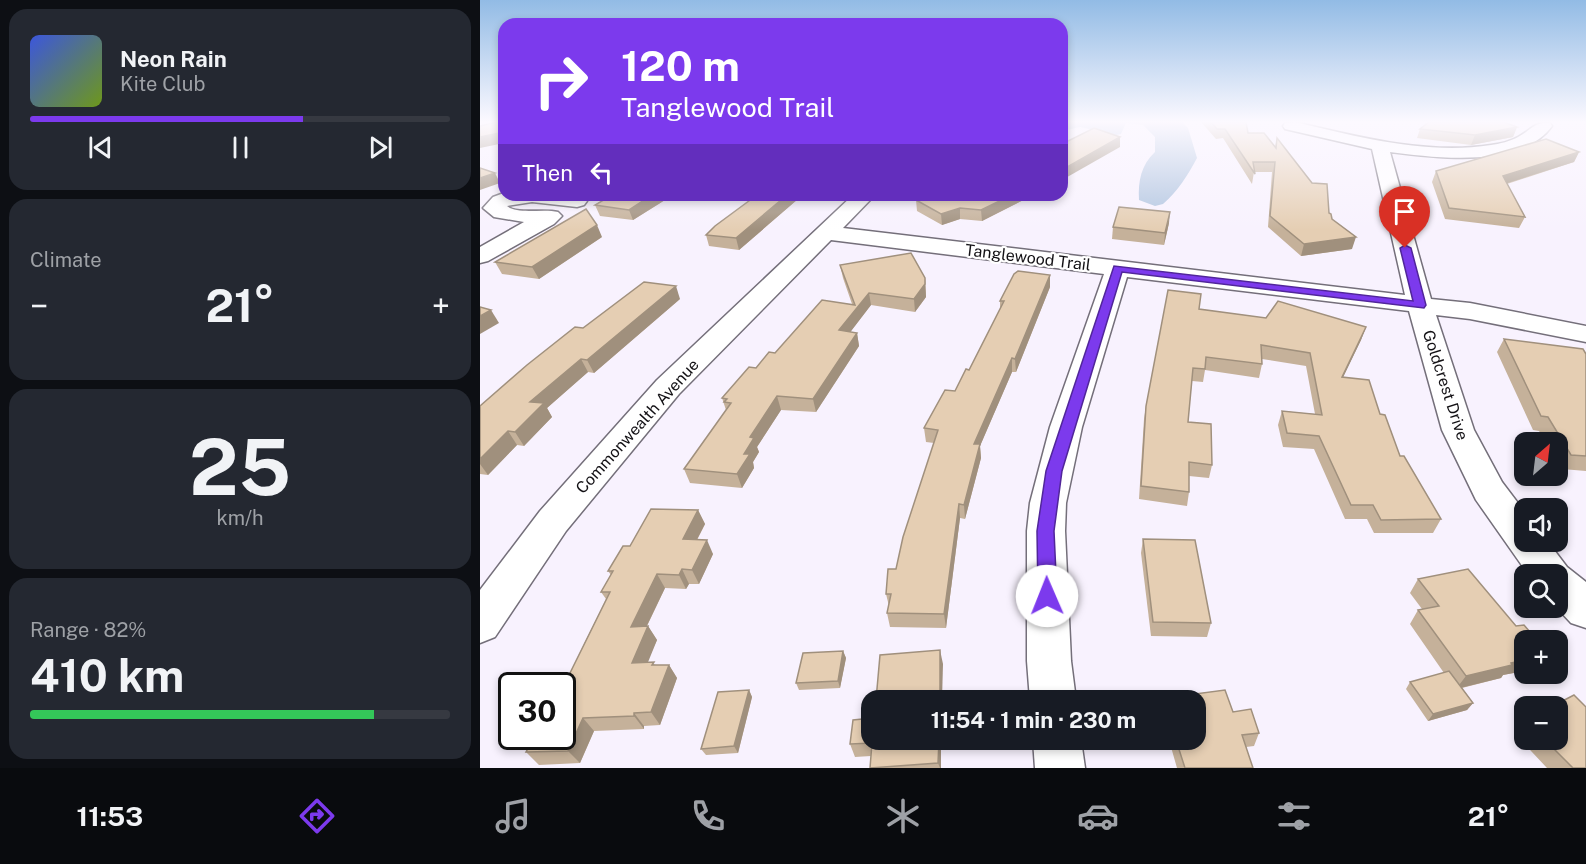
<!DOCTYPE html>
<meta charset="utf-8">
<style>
:root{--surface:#171b24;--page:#242831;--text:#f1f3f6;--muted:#9ea1a6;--line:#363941;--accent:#7c3aed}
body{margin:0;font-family:"Public Sans",sans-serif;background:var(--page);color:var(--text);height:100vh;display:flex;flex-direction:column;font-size:22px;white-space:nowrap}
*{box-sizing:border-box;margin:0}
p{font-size:20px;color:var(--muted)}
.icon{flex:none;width:33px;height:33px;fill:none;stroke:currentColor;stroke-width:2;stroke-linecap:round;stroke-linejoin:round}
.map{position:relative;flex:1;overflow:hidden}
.details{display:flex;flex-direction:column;gap:9px;padding:9px;background:#0d0f14;width:480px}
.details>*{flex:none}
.top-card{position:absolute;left:18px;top:18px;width:570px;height:183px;border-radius:18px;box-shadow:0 3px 9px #0003;background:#7c3aed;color:#fff;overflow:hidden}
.needle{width:39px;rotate:28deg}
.fabs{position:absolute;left:1034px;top:432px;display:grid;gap:12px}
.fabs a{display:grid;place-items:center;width:54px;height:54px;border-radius:12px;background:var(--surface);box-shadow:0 3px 9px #0003;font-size:30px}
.speed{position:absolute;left:18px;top:672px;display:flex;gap:12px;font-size:30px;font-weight:700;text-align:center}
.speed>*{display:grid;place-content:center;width:78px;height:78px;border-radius:50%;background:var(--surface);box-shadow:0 3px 9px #0003;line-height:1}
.speed .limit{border:3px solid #111;border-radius:9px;background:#fff;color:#111}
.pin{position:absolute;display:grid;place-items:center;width:51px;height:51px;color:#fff;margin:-62px -26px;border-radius:50% 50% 50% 0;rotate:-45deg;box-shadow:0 0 6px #0007}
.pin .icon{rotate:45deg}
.me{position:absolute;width:66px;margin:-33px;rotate:359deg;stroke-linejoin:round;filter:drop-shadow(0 0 4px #0008)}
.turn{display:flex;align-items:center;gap:21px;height:126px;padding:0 24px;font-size:27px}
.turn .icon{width:78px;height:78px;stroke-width:2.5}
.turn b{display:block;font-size:42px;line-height:51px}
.then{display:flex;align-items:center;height:57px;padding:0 24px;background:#0003;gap:12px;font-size:22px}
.big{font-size:45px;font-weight:700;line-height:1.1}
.details .widget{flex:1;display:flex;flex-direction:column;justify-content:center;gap:9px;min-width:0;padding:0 21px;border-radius:18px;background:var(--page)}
.details .dial{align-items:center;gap:0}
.dial b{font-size:78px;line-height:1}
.song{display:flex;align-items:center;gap:18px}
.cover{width:72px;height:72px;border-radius:9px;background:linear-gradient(135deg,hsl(230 70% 55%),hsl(80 70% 35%))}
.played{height:6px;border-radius:3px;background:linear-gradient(90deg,var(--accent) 65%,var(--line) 65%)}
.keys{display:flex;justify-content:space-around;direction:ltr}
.heat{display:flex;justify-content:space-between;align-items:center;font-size:33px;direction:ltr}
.charge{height:9px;border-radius:4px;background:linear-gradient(90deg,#34c759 82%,var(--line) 0)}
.trip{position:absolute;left:381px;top:690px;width:345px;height:60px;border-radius:18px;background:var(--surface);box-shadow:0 3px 9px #0003;font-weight:700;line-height:60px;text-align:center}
.dock{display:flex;height:96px;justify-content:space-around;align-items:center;background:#090b0e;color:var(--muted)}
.dock .icon{width:42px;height:42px}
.dock .selected{color:var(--accent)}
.dock b{font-size:27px;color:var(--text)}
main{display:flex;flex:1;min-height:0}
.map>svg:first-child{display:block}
.water{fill:#b1c5e0}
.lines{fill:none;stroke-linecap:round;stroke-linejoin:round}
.minor-casing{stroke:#746f7a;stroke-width:3}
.minor{fill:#fff;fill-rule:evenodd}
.wall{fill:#c5b19a}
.shaded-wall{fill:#a0907d}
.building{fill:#e5ceb3;stroke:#a0907d;stroke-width:1.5}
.route{fill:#7c3aed;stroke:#51269a;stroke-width:1.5}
.labels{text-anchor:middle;stroke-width:4.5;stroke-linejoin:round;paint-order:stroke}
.street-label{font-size:16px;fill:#131115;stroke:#fff}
</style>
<main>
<section class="details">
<div class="widget">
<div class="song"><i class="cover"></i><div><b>Neon Rain</b><p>Kite Club</p></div></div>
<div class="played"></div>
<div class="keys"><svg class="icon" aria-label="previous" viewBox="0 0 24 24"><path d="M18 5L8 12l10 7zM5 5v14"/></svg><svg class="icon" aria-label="pause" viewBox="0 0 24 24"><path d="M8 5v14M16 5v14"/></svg><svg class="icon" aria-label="next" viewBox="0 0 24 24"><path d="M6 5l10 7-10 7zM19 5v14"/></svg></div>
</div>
<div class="widget"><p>Climate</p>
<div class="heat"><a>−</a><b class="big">21°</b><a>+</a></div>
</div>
<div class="widget dial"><b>25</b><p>km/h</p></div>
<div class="widget"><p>Range · 82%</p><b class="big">410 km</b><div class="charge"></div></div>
</section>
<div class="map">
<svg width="1106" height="768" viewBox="0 0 1106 768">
<rect width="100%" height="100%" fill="#f8f2fe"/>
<path class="water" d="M582,122H702L708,128L717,158C708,175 698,191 683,204L675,206L659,200C658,181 661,165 675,152V137L663,125L646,123L641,134L636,135L600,127L582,131Z"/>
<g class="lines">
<g class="minor-casing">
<g id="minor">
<path d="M815,122C878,137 947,155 1011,145C1019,144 1031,141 1038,137C1050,131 1055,121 1070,123L1072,126C1041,169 956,158 910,152L951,299L990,303L1106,326V342L990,319L956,315L994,430L1022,482L1044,511V542H1068L1087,567L1106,582V628L1091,623L1077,608V574H1048L996,500L962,430L929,311L647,277L602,427L586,503L585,531L591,661L596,700H550L547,661V531L550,503L570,427L624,274L351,240L199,394L86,531L15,637L0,643V590L60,511L177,380L373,195H395L363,228L925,295L892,149L805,129L803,126L805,123Z"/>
<path d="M24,193V195H97L104,197L107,201L104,205L97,207L52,202L27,206C37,215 64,208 78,212L82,216L74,224L8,261L0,263V247L44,222L14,217L3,208L13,197Z"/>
<path d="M553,740H601L605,768H555Z"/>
</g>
</g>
<use href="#minor" class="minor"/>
</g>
<g class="wall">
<path d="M721,122H766L768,133L795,147L797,138L872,249L821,256L788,227L792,172H774L772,184L743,138L736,139Z"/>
<path d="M1037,127L1033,137L991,145L937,138L940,129Z"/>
<path d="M1099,152L1094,162L1027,184L1045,217L1039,228L965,219L952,182L956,171Z"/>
<path d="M132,195H209L199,201L185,200L153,220L120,216L115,205Z"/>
<path d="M553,195L502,221L480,219L462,225L437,211L436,200Z"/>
<path d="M318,199L259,250L229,246L226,235Z"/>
<path d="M689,223L684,245L632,239L633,227Z"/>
<path d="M122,237L59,279L22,274L15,262Z"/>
<path d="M360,265L445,278L446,297L435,312L391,305L370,332L377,333L379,346L336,412L301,410L277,447L279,452L273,462L274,468L262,488L210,483L204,469L246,410L242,398L276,368L295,353L372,304L363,278Z"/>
<path d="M570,287L536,372H532L500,446L501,458L485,519L480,518L466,628L410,627L407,613L409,606L406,594L416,569L454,443L446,442L444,428L475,391L489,370L520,310V301Z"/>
<path d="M200,299L114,373L108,372L67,408L72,417L44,446L37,445L8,475L0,474V406L103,328Z"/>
<path d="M719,309L786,318L886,327L881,340L863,377L900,414L920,456L961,519L953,533H894L887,519H865L834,449L803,447L798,425L802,411L835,414L826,366L782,359V364L779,378L725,370L723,382L712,381L708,422L732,465L729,478L709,476V492L707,506L659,499L664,419L666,406Z"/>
<path d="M1024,339L1106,354V471L1082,469L1077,461V442H1066L1059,431L1053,430L1017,352Z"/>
<path d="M218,510L225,524L217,540L233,554L219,584H209L206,589L185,588L167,626H168L177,640L167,662L176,665H189L197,678L180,725L164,726V729L114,731L100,763L59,765L46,752L48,749L41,743L87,679L126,599L121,592L131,575L128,571L150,546Z"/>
<path d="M663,539L731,623L727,637L671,636L661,553Z"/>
<path d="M938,579L1044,640V671L1023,675L1021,678L982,688L993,703L987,710L948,721L926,689L930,682L964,673L930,624L938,610L942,609L930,593Z"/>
<path d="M363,651L366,658L360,688L319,690L316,683Z"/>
<path d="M269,690L272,697L258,753L226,755L221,749Z"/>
<path d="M745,690L753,712L771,709L779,733L774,746L766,747L773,768H697L689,740H716V700H684V698Z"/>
<path d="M1044,724V740H1077L1106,768H1067L1035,734Z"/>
<path d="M461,740V768H390L391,756L375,757L370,744Z"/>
</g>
<g class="shaded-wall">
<path d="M1037,127L1033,137L991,145L995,135Z"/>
<path d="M24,132V143L0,148V137Z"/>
<path d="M640,137V147L582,180V170Z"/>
<path d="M1099,152L1094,162L1018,186L1023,176Z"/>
<path d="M15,173L20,183L0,190V178Z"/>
<path d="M172,195H183L185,200L153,220L149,210Z"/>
<path d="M197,195H209L199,201Z"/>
<path d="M307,195H317L318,199L259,250L256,238Z"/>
<path d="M532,195H553L502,221L501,210Z"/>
<path d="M480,208V219L462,225L461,214Z"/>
<path d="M690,212L689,223L684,245L685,233Z"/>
<path d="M117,225L122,237L59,279L52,267Z"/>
<path d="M876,237L872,249L821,256L824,244Z"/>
<path d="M570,275V287L536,372L535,359Z"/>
<path d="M445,278L446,297L435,312L434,299Z"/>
<path d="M196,286L200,299L114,373L107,360Z"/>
<path d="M389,293L391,305L362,343L359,330Z"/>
<path d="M11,310L19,323L0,334V316Z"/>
<path d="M886,327L881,340L857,390L862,377Z"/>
<path d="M377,333L379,346L336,412L333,399Z"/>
<path d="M532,358V372L500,446L501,458L485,519L484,505L494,444Z"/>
<path d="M101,359L108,372L67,408L72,417L44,446L35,432L50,402Z"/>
<path d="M297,396L301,410L277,447L279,452L273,462L274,468L262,488L257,474L270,437Z"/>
<path d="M28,431L37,445L8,475L0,464V459Z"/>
<path d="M479,504L480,518L466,628L464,614Z"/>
<path d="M218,510L225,524L210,553L203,539Z"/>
<path d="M227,540L233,554L219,584L212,570Z"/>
<path d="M202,569L209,584L206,589L199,575Z"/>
<path d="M177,574L185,588L160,640L151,627Z"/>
<path d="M168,626L177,640L162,677L152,663Z"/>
<path d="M460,650L463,664L462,700H460Z"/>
<path d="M363,651L366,658L360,688L358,681Z"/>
<path d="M1044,660V671L1023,675L1021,678L976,689L986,676L1031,663Z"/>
<path d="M189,665L197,678L180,725L171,712Z"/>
<path d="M269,690L272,697L258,753L254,746Z"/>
<path d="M993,703L987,710L948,721L953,714Z"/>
<path d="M154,713L164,726V729L154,716Z"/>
<path d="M103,718L114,731L100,763L88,751Z"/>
<path d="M459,740H461V768H460L458,763Z"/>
</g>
<g class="building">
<path d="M16,122H24V132L0,137V126Z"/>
<path d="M731,122H766L768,133H784L796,148L797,138L832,183L847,184L849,213L851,214L852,219L876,237L824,244L790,216L795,162H773L775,174L745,129H737Z"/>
<path d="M949,122H1024L1037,127L995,135L940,129Z"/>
<path d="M614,128L640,137L582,170V144Z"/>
<path d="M1066,139L1099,152L1023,176L1045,217L969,208L956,171Z"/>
<path d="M0,168L15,173L0,178Z"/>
<path d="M132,195H172L149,210L115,205Z"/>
<path d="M277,195H307L256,238L226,235L235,226Z"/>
<path d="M441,195H532L501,210L480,208L461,214L436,200Z"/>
<path d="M639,207L690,212L685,233L633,227Z"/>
<path d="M106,209L117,225L52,267L15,262Z"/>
<path d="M431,253L445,278V284L434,299L389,293L359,330L377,333L333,399L297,396L270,437L274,438L264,454H270L257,474L204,469L251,403L244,402L247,399L242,398L269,367L276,368L289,352L295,353L342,300L375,305L360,265Z"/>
<path d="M538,271L570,275L535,359L532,358L494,444H500L484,505L479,504L464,614L407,613L411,594H406L408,569H416L423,537L458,430L444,428L465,390L475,391L486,369L489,370L524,301H520L534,274Z"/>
<path d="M164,282L196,286L107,360L101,359L50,402L64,403L35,432L28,431L0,459V406L47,365L95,327L103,328Z"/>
<path d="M688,290L721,294L719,309L786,318L798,301L886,327L862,377L889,380L900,414L905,415L920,456H924L961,519L901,520L893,505H871L839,436L807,433L802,411L842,415L830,353L781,345L782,364L726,357L725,369L713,368L708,422L731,424L732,465L709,462V492L661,486L666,406Z"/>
<path d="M0,307L11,310L0,316Z"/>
<path d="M1024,339L1103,349L1106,354V456L1091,455L1068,417L1061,416Z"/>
<path d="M171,509L218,510L203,539L227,540L212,570L202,569L199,575L177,574L151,627L168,626L152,663L174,662L172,665H189L171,712L154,713V716L103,718L88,751L46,752L51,743H41L45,736H82V686H71L74,680L87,679L130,592H121L133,571H128L143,546H150Z"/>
<path d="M663,539L715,540L731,623L673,622Z"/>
<path d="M988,569L1036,626L1044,625L1057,640H1044V660L1031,663L1032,665L986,676L938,610L959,606L938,579Z"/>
<path d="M460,650V700H396L400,655Z"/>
<path d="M363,651L358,681L316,683L323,653Z"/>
<path d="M969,671L993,703L953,714L930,682Z"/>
<path d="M269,690L254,746L221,749L238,692Z"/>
<path d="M745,690L753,712L771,709L779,733L762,735L773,768H705L696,740H716V700H685L684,698Z"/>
<path d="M1094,695L1106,707V768H1093L1065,740H1077V706H1073Z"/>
<path d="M392,718V740H459L458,763L390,768L392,743L370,744L373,720Z"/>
</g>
<linearGradient id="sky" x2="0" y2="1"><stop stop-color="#92bbe5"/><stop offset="0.53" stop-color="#fcf9ff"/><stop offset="1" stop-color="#fcf9ff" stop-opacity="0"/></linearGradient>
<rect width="1106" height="230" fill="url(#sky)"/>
<path class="route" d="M925,245L931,248L946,305L944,308L642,272L582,471L574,531L577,596L574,602L567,604L561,602L558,596L557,531L566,471L634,266L933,301L920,248Z"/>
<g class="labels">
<g class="street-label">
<text transform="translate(548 257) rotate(7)" y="6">Tanglewood Trail</text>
<text transform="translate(966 385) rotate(72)" y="6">Goldcrest Drive</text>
<text transform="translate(157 426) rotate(-48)" y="6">Commonwealth Avenue</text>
</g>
</g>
</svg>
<div class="fabs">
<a><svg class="needle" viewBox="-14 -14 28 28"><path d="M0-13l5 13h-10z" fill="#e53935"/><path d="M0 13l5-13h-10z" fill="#9ea1a6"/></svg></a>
<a><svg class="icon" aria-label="sound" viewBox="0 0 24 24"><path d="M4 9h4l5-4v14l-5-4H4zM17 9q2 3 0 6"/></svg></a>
<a><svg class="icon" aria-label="search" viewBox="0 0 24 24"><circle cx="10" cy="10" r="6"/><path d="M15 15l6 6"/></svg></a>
<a>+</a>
<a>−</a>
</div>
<div class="speed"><div class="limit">30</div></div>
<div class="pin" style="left:925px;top:248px;background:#d93025"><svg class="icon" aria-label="arrive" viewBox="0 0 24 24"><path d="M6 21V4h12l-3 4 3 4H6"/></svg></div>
<svg class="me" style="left:567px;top:596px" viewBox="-20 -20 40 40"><circle r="19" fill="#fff"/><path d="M0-13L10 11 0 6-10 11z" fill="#7c3aed"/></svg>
<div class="trip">11:54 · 1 min · 230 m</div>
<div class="top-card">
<div class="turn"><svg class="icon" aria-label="right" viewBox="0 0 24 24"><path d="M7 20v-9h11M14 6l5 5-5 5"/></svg><div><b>120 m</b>Tanglewood Trail</div></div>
<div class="then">Then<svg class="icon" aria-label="left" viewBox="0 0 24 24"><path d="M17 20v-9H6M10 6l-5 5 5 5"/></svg></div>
</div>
</div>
</main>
<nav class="dock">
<b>11:53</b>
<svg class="icon selected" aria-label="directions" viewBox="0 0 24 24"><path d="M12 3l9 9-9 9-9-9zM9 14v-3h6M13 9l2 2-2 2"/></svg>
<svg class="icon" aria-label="music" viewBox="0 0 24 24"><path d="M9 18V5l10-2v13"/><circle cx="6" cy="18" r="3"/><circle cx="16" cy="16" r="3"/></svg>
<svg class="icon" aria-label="phone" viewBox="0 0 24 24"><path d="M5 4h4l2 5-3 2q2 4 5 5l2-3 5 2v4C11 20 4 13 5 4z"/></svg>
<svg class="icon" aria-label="climate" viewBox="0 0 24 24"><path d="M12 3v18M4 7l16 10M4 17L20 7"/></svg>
<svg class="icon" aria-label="car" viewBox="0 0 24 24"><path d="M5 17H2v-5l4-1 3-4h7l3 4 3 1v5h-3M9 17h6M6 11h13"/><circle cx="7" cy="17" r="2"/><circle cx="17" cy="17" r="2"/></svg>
<svg class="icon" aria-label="filters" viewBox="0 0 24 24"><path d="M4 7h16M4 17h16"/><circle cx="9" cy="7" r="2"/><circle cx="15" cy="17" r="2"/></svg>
<b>21°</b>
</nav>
